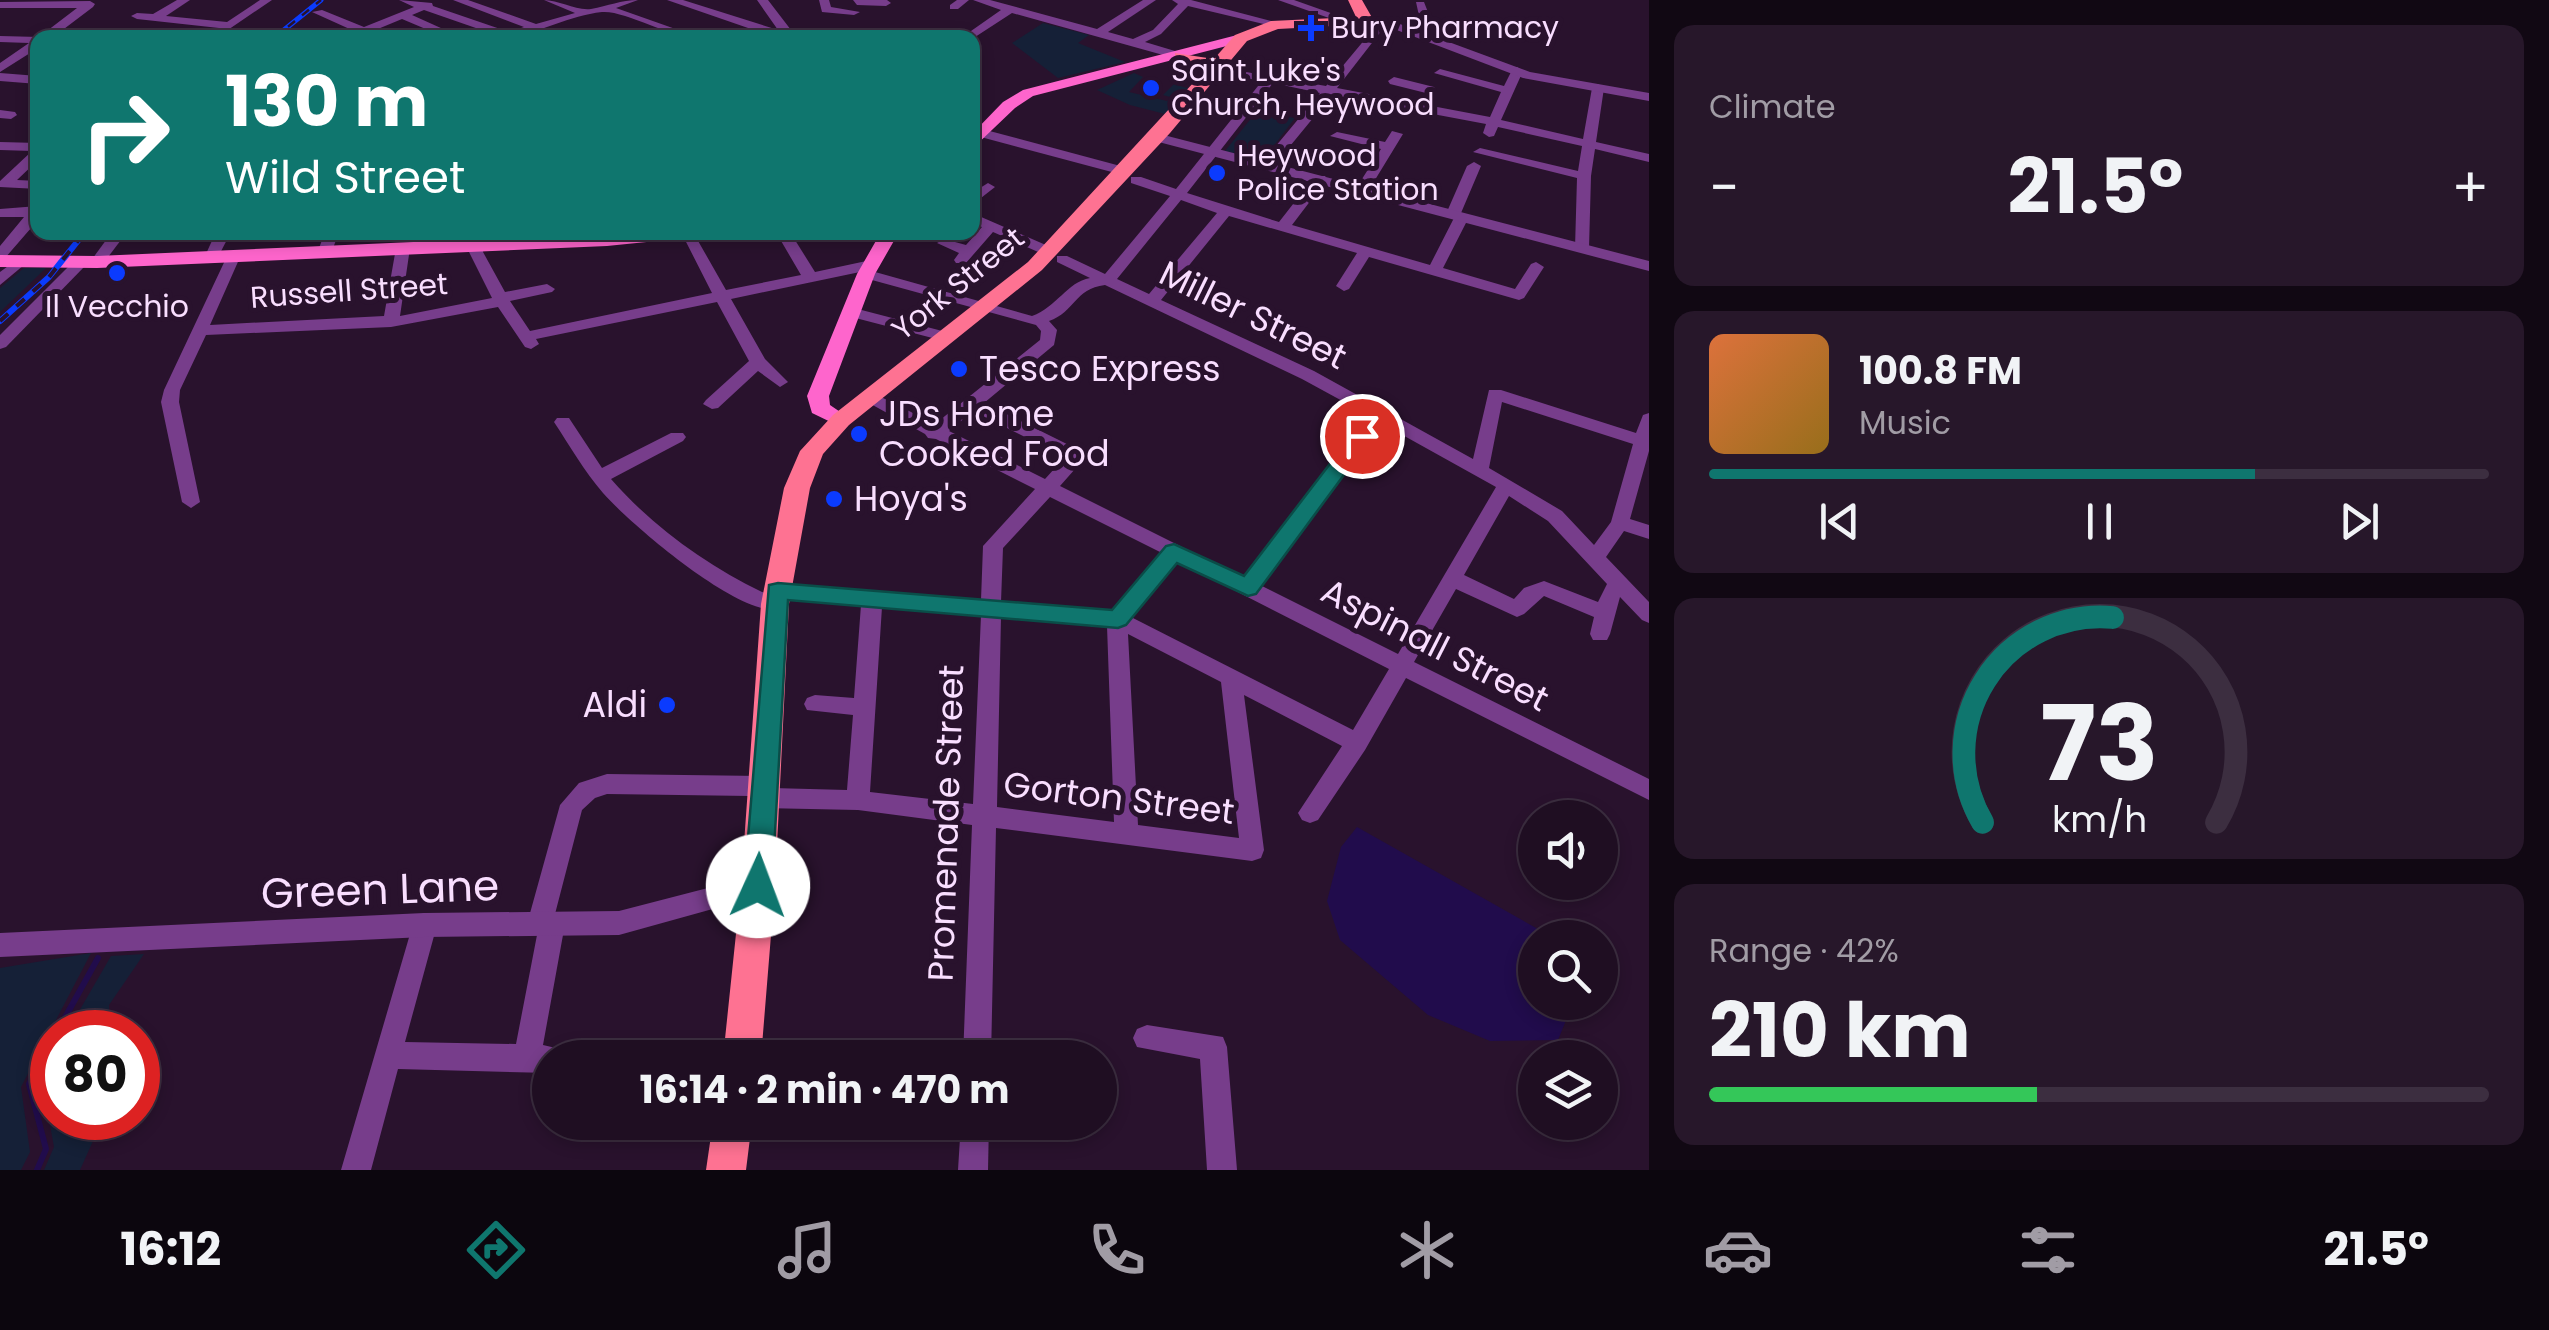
<!DOCTYPE html>
<meta charset="utf-8">
<style>
:root{--surface:#1f0e22;--page:#27172a;--text:#f1f3f6;--muted:#a19ca5;--line:#3c2e40;--accent:#0f766e}
body{margin:0;font-family:Poppins,sans-serif;background:var(--page);color:var(--text);height:100vh;display:flex;flex-direction:column;font-size:38px;white-space:nowrap}
*{box-sizing:border-box;margin:0}
p{font-size:32px;color:var(--muted)}
.icon{flex:none;width:55px;height:55px;fill:none;stroke:currentColor;stroke-width:2;stroke-linecap:round;stroke-linejoin:round}
.map{position:relative;flex:1;overflow:hidden}
.details{display:flex;flex-direction:column;gap:25px;padding:25px;background:#110813;width:900px}
.details>*{flex:none}
.guide{position:absolute;left:30px;top:30px;width:950px;height:210px;border-radius:20px;box-shadow:0 5px 15px #0003,0 0 0 2px var(--line);background:#0f766e;color:#fff;overflow:hidden}
.controls{position:absolute;left:1518px;top:800px;display:grid;gap:20px}
.controls a{display:grid;place-items:center;width:100px;height:100px;border-radius:50%;background:var(--surface);box-shadow:0 5px 15px #0003,0 0 0 2px var(--line);font-size:50px}
.speed{position:absolute;left:30px;top:1010px;display:flex;gap:20px;font-size:50px;font-weight:700;text-align:center}
.speed>*{display:grid;place-content:center;width:130px;height:130px;border-radius:50%;background:var(--surface);box-shadow:0 5px 15px #0003,0 0 0 2px var(--line);line-height:1}
.speed .limit{border:15px solid #d22;background:#fff;color:#111}
.pin{position:absolute;display:grid;place-items:center;width:85px;height:85px;color:#fff;margin:-42px;border:5px solid #fff;border-radius:50%;box-shadow:0 2px 10px #0007}
.me{position:absolute;width:110px;margin:-55px;rotate:2deg;stroke-linejoin:round;filter:drop-shadow(0 0 8px #0008)}
.turn{display:flex;align-items:center;gap:35px;height:210px;padding:0 30px;font-size:45px}
.turn .icon{width:130px;height:130px;stroke-width:2.5}
.turn b{display:block;font-size:70px;line-height:85px}
.big{font-size:75px;font-weight:700;line-height:1.1}
.details .tile{flex:1;display:flex;flex-direction:column;justify-content:center;gap:15px;min-width:0;padding:0 35px;border-radius:20px;background:var(--page)}
.details .dial{align-items:center;gap:0}
.dial svg{height:260px;overflow:visible;fill:none;stroke:var(--line);stroke-width:7;stroke-linecap:round;text-anchor:middle}
.dial text{fill:var(--text);stroke:none}
.song{display:flex;align-items:center;gap:30px}
.cover{width:120px;height:120px;border-radius:15px;background:linear-gradient(135deg,hsl(20 70% 55%),hsl(40 70% 35%))}
.played{height:10px;border-radius:5px;background:linear-gradient(90deg,var(--accent) 70%,var(--line) 70%)}
.keys{display:flex;justify-content:space-around;direction:ltr}
.heat{display:flex;justify-content:space-between;align-items:center;font-size:55px;direction:ltr}
.charge{height:15px;border-radius:8px;background:linear-gradient(90deg,#34c759 42%,var(--line) 0)}
.trip{position:absolute;left:532px;top:1040px;width:585px;height:100px;border-radius:50px;background:var(--surface);box-shadow:0 5px 15px #0003,0 0 0 2px var(--line);font-weight:700;line-height:100px;text-align:center}
.dock{display:flex;height:160px;justify-content:space-around;align-items:center;background:#0c060e;color:var(--muted)}
.dock .icon{width:70px;height:70px}
.dock .active{color:var(--accent)}
.dock b{font-size:45px;color:var(--text)}
main{display:flex;flex:1;min-height:0}
.map>svg:first-child{display:block}
.green{fill:#152037}
.water{fill:#210c4c}
.lines{fill:none;stroke-linecap:round;stroke-linejoin:round}
.stream{stroke:#210c4c;stroke-width:6}
.minor{fill:#773d8b;fill-rule:evenodd}
.tertiary{fill:#773d8b;fill-rule:evenodd}
.primary{fill:#fe65cc;fill-rule:evenodd}
.trunk{fill:#fe7292;fill-rule:evenodd}
.rail-far1-casing{stroke:#0b3bfe;stroke-width:5}
.rail-casing{stroke:#0b3bfe;stroke-width:6}
.rail-far1{stroke:#29122d;stroke-width:2.5;stroke-dasharray:9;stroke-linecap:butt}
.rail{stroke:#29122d;stroke-width:4;stroke-dasharray:11;stroke-linecap:butt}
.route{fill:#0f766e;stroke:#0a4d48;stroke-width:2.5}
.poi-dot{fill:#0b3bfe;stroke:#29122d;stroke-width:4}
.labels{text-anchor:middle;stroke-width:10;stroke-linejoin:round;paint-order:stroke}
.far-poi-label{font-size:30px;fill:#f9deff;stroke:#29122d;text-anchor:start}
.far-street-label{font-size:30px;fill:#f9deff;stroke:#29122d}
.street-label{font-size:35px;fill:#f9deff;stroke:#29122d}
.poi-label{font-size:35px;fill:#f9deff;stroke:#29122d;text-anchor:start}
.near-street-label{font-size:42px;fill:#f9deff;stroke:#29122d}
</style>
<main>
<div class="map">
<svg width="1649" height="1170" viewBox="0 0 1649 1170">
<rect width="100%" height="100%" fill="#29122d"/>
<g class="green">
<path d="M1043,23L1089,35L1078,43L1125,62L1058,78L1012,43Z"/>
<path d="M1134,73L1143,77L1129,92L1167,101L1170,97L1163,95L1174,84L1190,89L1165,114L1130,105L1097,90Z"/>
<path d="M1257,111L1295,118L1263,160L1225,151Z"/>
<path d="M24,268H46L0,312V288Z"/>
<path d="M91,953L21,1087L30,1152L21,1170H0V968Z"/>
<path d="M144,954L109,1005V1032H67L111,956Z"/>
<path d="M52,1057V1118H125V1122L93,1141L80,1170H44L54,1147L41,1076Z"/>
</g>
<path class="water" d="M1357,827L1552,937L1535,938V1002L1573,1003L1558,1040L1490,1041L1428,1015L1340,940L1327,901L1341,847Z"/>
<g class="lines">
<g class="stream">
<path d="M57,1032L98,958"/>
<path d="M37,1170L46,1149L29,1084L52,1042"/>
</g>
<g class="minor">
<path d="M177,0H190L166,16L227,22L260,0H272L219,36L213,33L219,28L137,19L131,16L137,13L153,14Z"/>
<path d="M399,0L432,3L433,6L509,32L524,27L453,0H468L536,24L575,13L544,0C559,0 576,11 591,9C608,6 621,0 638,0L616,8L701,38C669,38 625,10 602,12C565,16 532,38 494,38L496,35L424,10L412,15L463,38H447L402,19L373,31V35L341,38L354,31L312,12L322,10L364,27L414,7Z"/>
<path d="M667,0H683L778,30L757,0H768L791,30L788,34L795,38H777Z"/>
<path d="M819,0H829L831,7L860,12L854,15L822,12Z"/>
<path d="M853,0H887L891,3L886,6L857,5Z"/>
<path d="M957,0H969L958,9H950V5Z"/>
<path d="M973,0H990L1097,29L1143,0H1156L1108,32L1133,39L1153,30L1178,4L1172,0H1191L1282,24L1276,27L1188,6L1161,34L1145,42L1185,54V58L1181,60L1012,13L972,39L961,38L1001,10Z"/>
<path d="M1278,0H1294L1356,22L1346,24Z"/>
<path d="M90,1L95,4L93,7L52,38H38V48L0,72V63L29,43L0,42V36L39,37L77,8H0V2Z"/>
<path d="M1416,2H1424L1433,25L1427,37L1423,38L1417,35L1421,25Z"/>
<path d="M1366,18L1382,30L1337,88L1490,117L1501,92L1434,73L1440,69L1504,86L1513,68L1517,67L1523,71L1501,120L1583,139L1592,88L1598,84L1604,88L1596,142L1649,154V162L1595,149L1591,176L1589,248L1582,252L1575,248L1577,178L1473,152L1480,148L1578,171L1582,146L1498,127L1494,136L1489,137L1483,133L1486,124L1332,95L1272,168L1267,169L1260,165L1320,93L1273,83L1187,193L1279,222L1315,176H1325L1327,179L1292,225L1430,265L1454,218L1446,214L1467,166L1474,162L1481,166L1461,213L1469,217L1443,268L1515,289L1531,264L1536,262L1544,267L1524,298L1519,300L1369,257L1349,289L1344,291L1336,286L1357,253L1229,216L1161,300L1314,371L1473,459L1489,390H1501L1636,433L1643,415L1649,413V451L1630,519L1649,525V539L1624,531L1606,557L1649,602V623L1642,620L1620,597L1610,634L1607,640H1593L1590,634L1594,617L1544,596L1524,614L1517,617L1456,589L1414,662L1649,779V800L1406,678L1365,750L1318,820L1310,823L1302,820L1298,813L1342,746L1244,695L1264,850L1261,858L1252,861L996,828L991,1058H963L972,825L858,810L761,808L753,805L750,796L607,794L595,798L582,810L555,914L561,916L565,924L543,1045L560,1049L563,1058H550V1073L398,1069L371,1170H341L415,917L424,913L433,917L437,925L405,1042L516,1044L537,935L531,932L527,924L560,805L579,783L607,774L762,776L770,779L772,788L847,790L853,715L807,710L804,704L807,698L815,695L854,698L861,605L782,599L785,604L782,609C743,621 629,523 603,493C584,471 570,446 554,422L557,418H569L602,468L671,433H683L686,437L683,441L611,479C652,526 706,565 762,592L770,594L771,586L778,584L981,600L983,546L1035,489L936,439L928,438L925,434L860,398L863,394H875L935,424L1040,340L1041,331L1036,325L861,277L860,272L731,299L765,359L788,382L780,387L758,371L718,408L712,409L703,404L706,400L749,361L717,302L536,339L539,344L531,349L525,347L498,307L391,327L206,335L180,390L179,402L200,502L191,508L182,502L161,402L164,390L229,252H239L241,255L210,325L384,316L396,248L403,244L410,248L400,316L492,298L469,252L472,244L477,243L484,247L483,252L505,292L547,284L555,289L552,292L510,301L530,331L712,293L681,232H693L726,290L801,275L777,234L790,232L815,272L871,260L879,265L868,270L1032,316C1057,307 1067,282 1090,278L1057,262V256H1067L1105,274L1170,196L1131,183V177H1141L1176,189L1262,81L1223,74V68L1326,86L1366,38L1370,31L1360,21ZM1181,200L1217,213L1149,294L1117,279ZM1105,285L1302,379L1368,415L1244,578L1060,486L1083,460L1086,456L1083,452L984,403L1054,345L1057,330L1049,321C1075,312 1074,289 1105,285ZM1502,402L1633,444L1611,522L1594,545L1562,511L1489,468ZM973,411L1065,457L1045,479L949,431ZM1381,423L1496,487L1398,654L1260,585ZM1509,496L1548,521L1607,584L1598,602L1544,581L1524,588L1514,599L1464,575ZM1050,497L1162,553L1112,611L1001,602L1003,548ZM1177,561L1389,669L1353,730L1131,617ZM882,607L981,615L973,804L870,792ZM1001,617L1107,626L1114,822L997,807ZM1128,634L1221,682L1239,838L1138,825Z"/>
<path d="M0,73L38,76V84L0,81Z"/>
<path d="M1394,77L1434,87L1436,90L1430,94L1390,84L1388,81Z"/>
<path d="M0,110L15,112L17,115L11,119L0,118Z"/>
<path d="M982,129L1128,168L1130,171L1123,175L977,136L976,133Z"/>
<path d="M1392,131L1403,134L1367,193H1357L1355,190L1381,149L1330,136L1337,132L1385,142Z"/>
<path d="M0,142L38,143V160L17,180L38,181V189L0,187V181L32,151L0,150Z"/>
<path d="M988,183L995,187L972,205V193Z"/>
<path d="M38,206V220L5,258L0,259V246L24,217H0V209Z"/>
<path d="M972,213L1055,249L1057,252L1050,256L1045,255L993,232L966,263H956L954,260L959,253L937,243L944,239L966,245L982,227L972,223Z"/>
<path d="M112,232H127L102,265H92L90,262Z"/>
<path d="M216,232H231L217,259H207L205,256Z"/>
<path d="M325,232H339L332,251L325,255L318,251Z"/>
<path d="M19,258L24,259V265L0,285V272Z"/>
<path d="M80,259L87,263L85,266L6,347L0,349V335L75,260Z"/>
<path d="M850,307L950,333L952,336L944,341L844,315L842,312Z"/>
<path d="M1147,1025L1223,1037L1227,1047L1237,1170H1207L1200,1059L1137,1047L1133,1038L1137,1029Z"/>
<path d="M961,1122H989L988,1170H958Z"/>
</g>
<g class="tertiary">
<path d="M1366,18L1400,24L1530,72L1649,93V101L1523,78L1394,29L1362,23L1360,21Z"/>
<path d="M1156,133L1649,261V271L1151,140L1149,137Z"/>
<path d="M758,875L767,878L770,886L767,894L619,935L424,937L0,957V933L424,913L619,911Z"/>
</g>
<g class="primary">
<path d="M1241,34L1246,35V41L1033,96L1015,108L972,149V134L1003,102L1023,90Z"/>
<path d="M637,232H705L696,237L607,246L97,268L0,267V255L97,256Z"/>
<path d="M881,232H899L875,274L829,396L830,405L852,420L841,427L812,413L807,396L857,274Z"/>
</g>
<g class="trunk">
<path d="M1348,0H1362L1374,21L1371,24L1278,29L1247,41L1170,133L1042,270L849,425L823,454L810,488L789,604L775,886L761,1058H723L741,886L761,604L784,488L800,451L833,415L1028,262L1206,69L1175,59V53L1214,59L1235,35L1271,21L1356,17Z"/>
<path d="M713,1122H752L746,1170H706Z"/>
</g>
<g class="rail-far1-casing">
<path id="rail-far1" d="M274,38L321,0"/>
</g>
<g class="rail-casing">
<path id="rail" d="M0,321L49,277L85,232"/>
</g>
<use href="#rail-far1" class="rail-far1"/>
<use href="#rail" class="rail"/>
</g>
<path class="route" d="M1362,429L1369,431V441L1256,594L1248,596L1177,563L1126,625L1118,628L788,600L772,886L768,895L758,898L748,895L744,886L769,585L778,583L1112,610L1166,546L1174,544L1244,576L1355,431Z"/>
<g class="poi-dot">
<path d="M1306 13h10v10h10v10h-10v10h-10v-10h-10v-10h10z"/>
<circle cx="1151" cy="88" r="10"/>
<circle cx="1217" cy="173" r="10"/>
<circle cx="117" cy="273" r="10"/>
<circle cx="959" cy="369" r="10"/>
<circle cx="859" cy="434" r="10"/>
<circle cx="834" cy="499" r="10"/>
<circle cx="667" cy="705" r="10"/>
</g>
<g class="labels">
<g class="far-poi-label">
<text x="1331" y="38">Bury Pharmacy</text>
<text x="1171" y="81">Saint Luke's<tspan x="1171" dy="34">Church, Heywood</tspan></text>
<text x="1237" y="166">Heywood<tspan x="1237" dy="34">Police Station</tspan></text>
<text x="117" y="317" text-anchor="middle">Il Vecchio</text>
</g>
<g class="far-street-label">
<text transform="translate(958 284) rotate(-39)" y="10">York Street</text>
<text transform="translate(349 291) rotate(-4)" y="10">Russell Street</text>
</g>
<g class="street-label">
<text transform="translate(1253 315) rotate(26)" y="12">Miller Street</text>
<text transform="translate(1435 645) rotate(27)" y="12">Aspinall Street</text>
<text transform="translate(1119 798) rotate(7)" y="12">Gorton Street</text>
<text transform="translate(946 823) rotate(-88)" y="12">Promenade Street</text>
</g>
<g class="poi-label">
<text x="979" y="381">Tesco Express</text>
<text x="879" y="426">JDs Home<tspan x="879" dy="40">Cooked Food</tspan></text>
<text x="854" y="511">Hoya's</text>
<text x="647" y="717" text-anchor="end">Aldi</text>
</g>
<g class="near-street-label">
<text transform="translate(380 889) rotate(-2)" y="15">Green Lane</text>
</g>
</g>
</svg>
<div class="controls">
<a><svg class="icon" aria-label="sound" viewBox="0 0 24 24"><path d="M4 9h4l5-4v14l-5-4H4zM17 9q2 3 0 6"/></svg></a>
<a><svg class="icon" aria-label="search" viewBox="0 0 24 24"><circle cx="10" cy="10" r="6"/><path d="M15 15l6 6"/></svg></a>
<a><svg class="icon" aria-label="layers" viewBox="0 0 24 24"><path d="M12 4l9 5-9 5-9-5zM3 14l9 5 9-5"/></svg></a>
</div>
<div class="speed"><div class="limit">80</div></div>
<div class="pin" style="left:1362px;top:436px;background:#d93025"><svg class="icon" aria-label="arrive" viewBox="0 0 24 24"><path d="M6 21V4h12l-3 4 3 4H6"/></svg></div>
<svg class="me" style="left:758px;top:886px" viewBox="-20 -20 40 40"><circle r="19" fill="#fff"/><path d="M0-13L10 11 0 6-10 11z" fill="#0f766e"/></svg>
<div class="trip">16:14 · 2 min · 470 m</div>
<div class="guide">
<div class="turn"><svg class="icon" aria-label="right" viewBox="0 0 24 24"><path d="M7 20v-9h11M14 6l5 5-5 5"/></svg><div><b>130 m</b>Wild Street</div></div>
</div>
</div>
<section class="details">
<div class="tile"><p>Climate</p>
<div class="heat"><a>−</a><b class="big">21.5°</b><a>+</a></div>
</div>
<div class="tile">
<div class="song"><i class="cover"></i><div><b>100.8 FM</b><p>Music</p></div></div>
<div class="played"></div>
<div class="keys"><svg class="icon" aria-label="previous" viewBox="0 0 24 24"><path d="M18 5L8 12l10 7zM5 5v14"/></svg><svg class="icon" aria-label="pause" viewBox="0 0 24 24"><path d="M8 5v14M16 5v14"/></svg><svg class="icon" aria-label="next" viewBox="0 0 24 24"><path d="M6 5l10 7-10 7zM19 5v14"/></svg></div>
</div>
<div class="tile dial"><svg viewBox="0 0 100 80">
<path d="M14 69A42 42 0 1 1 86 69"/>
<path d="M14 69A42 42 0 0 1 54 6" stroke="#0f766e"/>
<text x="50" y="56" font-size="32" font-weight="700">73</text>
<text x="50" y="72" font-size="11">km/h</text>
</svg></div>
<div class="tile"><p>Range · 42%</p><b class="big">210 km</b><div class="charge"></div></div>
</section>
</main>
<nav class="dock">
<b>16:12</b>
<svg class="icon active" aria-label="directions" viewBox="0 0 24 24"><path d="M12 3l9 9-9 9-9-9zM9 14v-3h6M13 9l2 2-2 2"/></svg>
<svg class="icon" aria-label="music" viewBox="0 0 24 24"><path d="M9 18V5l10-2v13"/><circle cx="6" cy="18" r="3"/><circle cx="16" cy="16" r="3"/></svg>
<svg class="icon" aria-label="phone" viewBox="0 0 24 24"><path d="M5 4h4l2 5-3 2q2 4 5 5l2-3 5 2v4C11 20 4 13 5 4z"/></svg>
<svg class="icon" aria-label="climate" viewBox="0 0 24 24"><path d="M12 3v18M4 7l16 10M4 17L20 7"/></svg>
<svg class="icon" aria-label="car" viewBox="0 0 24 24"><path d="M5 17H2v-5l4-1 3-4h7l3 4 3 1v5h-3M9 17h6M6 11h13"/><circle cx="7" cy="17" r="2"/><circle cx="17" cy="17" r="2"/></svg>
<svg class="icon" aria-label="filters" viewBox="0 0 24 24"><path d="M4 7h16M4 17h16"/><circle cx="9" cy="7" r="2"/><circle cx="15" cy="17" r="2"/></svg>
<b>21.5°</b>
</nav>
